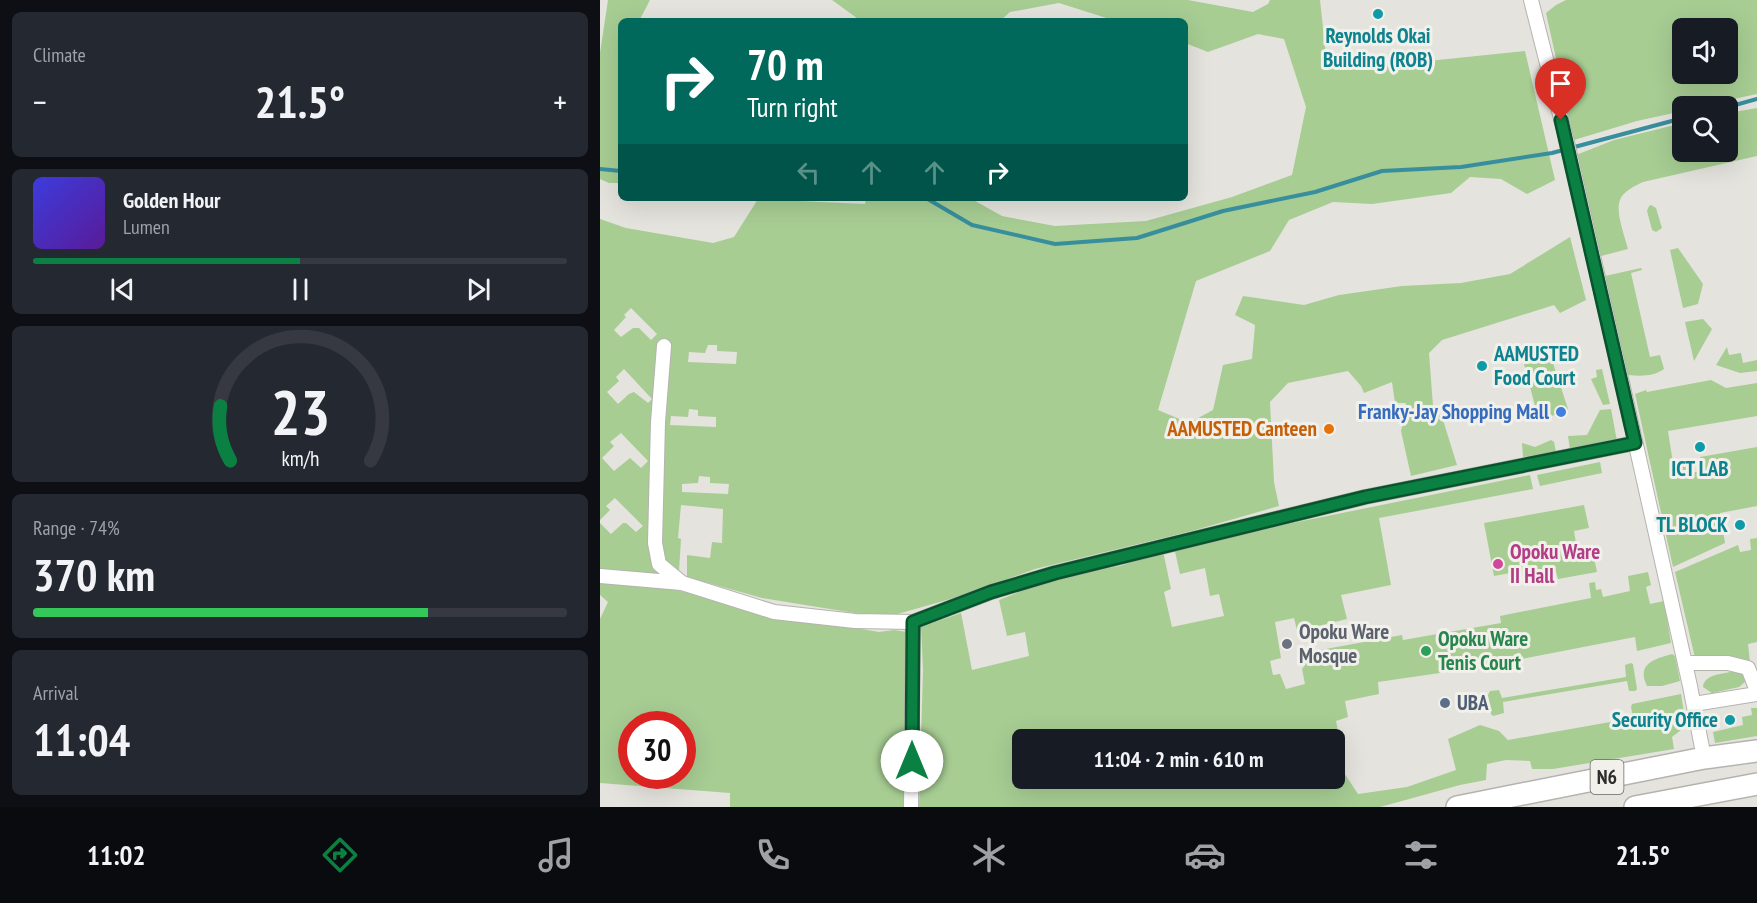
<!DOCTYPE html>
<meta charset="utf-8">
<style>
:root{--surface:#171b24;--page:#242831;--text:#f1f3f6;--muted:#9ea1a6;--line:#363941;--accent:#0b8043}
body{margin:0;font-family:"PT Sans Narrow",sans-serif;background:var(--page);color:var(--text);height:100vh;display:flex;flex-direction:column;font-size:22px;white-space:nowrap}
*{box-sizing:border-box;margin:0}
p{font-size:20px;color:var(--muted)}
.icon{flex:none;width:33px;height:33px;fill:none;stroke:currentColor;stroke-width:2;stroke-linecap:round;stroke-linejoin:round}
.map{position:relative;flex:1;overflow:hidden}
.details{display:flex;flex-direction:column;gap:12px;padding:12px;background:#0d0f14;width:600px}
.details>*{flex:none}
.banner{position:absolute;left:18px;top:18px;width:570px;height:183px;border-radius:9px;box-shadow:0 6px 24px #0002;background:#00695c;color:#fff;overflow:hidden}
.buttons{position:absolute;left:1072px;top:18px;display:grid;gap:12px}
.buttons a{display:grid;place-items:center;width:66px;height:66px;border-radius:9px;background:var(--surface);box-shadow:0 6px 24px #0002;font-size:30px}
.speed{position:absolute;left:18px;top:711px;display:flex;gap:12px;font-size:30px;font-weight:700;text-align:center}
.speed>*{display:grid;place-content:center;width:78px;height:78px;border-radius:50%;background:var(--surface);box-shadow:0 6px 24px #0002;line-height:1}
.speed .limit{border:9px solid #d22;background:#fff;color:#111}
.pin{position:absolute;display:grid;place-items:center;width:51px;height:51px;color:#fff;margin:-62px -26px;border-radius:50% 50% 50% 0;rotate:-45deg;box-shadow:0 0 6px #0007}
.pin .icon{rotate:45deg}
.me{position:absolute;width:66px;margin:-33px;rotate:0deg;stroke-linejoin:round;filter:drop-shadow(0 0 4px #0008)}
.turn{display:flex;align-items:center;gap:21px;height:126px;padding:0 30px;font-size:27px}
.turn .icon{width:78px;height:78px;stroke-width:2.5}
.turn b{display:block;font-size:42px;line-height:51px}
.lanes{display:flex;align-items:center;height:57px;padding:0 30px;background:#0003;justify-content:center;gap:30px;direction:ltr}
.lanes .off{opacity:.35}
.big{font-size:45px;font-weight:700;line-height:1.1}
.details .tile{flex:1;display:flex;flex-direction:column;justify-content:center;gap:9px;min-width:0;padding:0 21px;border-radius:9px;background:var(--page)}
.details .dial{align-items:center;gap:0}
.dial svg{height:156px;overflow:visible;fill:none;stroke:var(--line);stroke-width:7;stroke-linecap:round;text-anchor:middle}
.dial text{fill:var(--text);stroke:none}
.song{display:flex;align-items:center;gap:18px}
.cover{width:72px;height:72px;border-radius:9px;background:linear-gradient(135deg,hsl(240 70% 55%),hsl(270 70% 35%))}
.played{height:6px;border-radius:3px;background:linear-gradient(90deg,var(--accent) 50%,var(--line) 50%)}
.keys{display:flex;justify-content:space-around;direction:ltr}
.heat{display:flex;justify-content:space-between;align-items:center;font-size:33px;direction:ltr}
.charge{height:9px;border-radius:4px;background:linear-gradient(90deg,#34c759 74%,var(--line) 0)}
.trip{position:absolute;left:412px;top:729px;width:333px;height:60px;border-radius:9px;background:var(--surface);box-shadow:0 6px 24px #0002;font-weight:700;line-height:60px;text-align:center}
.tab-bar{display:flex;height:96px;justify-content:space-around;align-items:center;background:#090b0e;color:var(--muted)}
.tab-bar .icon{width:42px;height:42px}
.tab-bar .on{color:var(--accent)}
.tab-bar b{font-size:27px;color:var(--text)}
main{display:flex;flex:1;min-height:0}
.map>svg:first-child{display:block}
.green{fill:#a7cd93;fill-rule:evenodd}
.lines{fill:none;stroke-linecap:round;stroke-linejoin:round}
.stream{stroke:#388e9d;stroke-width:4}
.minor-casing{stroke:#b5b3ae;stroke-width:16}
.primary-casing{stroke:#b5b3ae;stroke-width:24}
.minor{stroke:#fff;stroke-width:14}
.primary{stroke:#fff;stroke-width:21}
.route-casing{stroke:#07532c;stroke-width:15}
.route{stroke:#0b8043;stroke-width:10}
.culture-dot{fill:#0f9aa8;stroke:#f2f0ea;stroke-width:2}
.shop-dot{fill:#3f7fe0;stroke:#f2f0ea;stroke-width:2}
.food-dot{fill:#e8710a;stroke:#f2f0ea;stroke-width:2}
.hotel-dot{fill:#d1479c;stroke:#f2f0ea;stroke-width:2}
.worship-dot{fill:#6b7280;stroke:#f2f0ea;stroke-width:2}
.leisure-dot{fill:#2e9e5b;stroke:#f2f0ea;stroke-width:2}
.service-dot{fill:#5c6f8a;stroke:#f2f0ea;stroke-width:2}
.labels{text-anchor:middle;stroke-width:6;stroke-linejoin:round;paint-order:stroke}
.shield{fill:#f2f0ea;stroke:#696864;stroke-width:1.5}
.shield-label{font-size:20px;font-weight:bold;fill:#2e2d2b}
.culture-label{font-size:21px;font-weight:bold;fill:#0d838f;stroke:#f2f0ea}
.shop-label{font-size:21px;font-weight:bold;fill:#366cbe;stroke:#f2f0ea;text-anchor:end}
.food-label{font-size:21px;font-weight:bold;fill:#c56008;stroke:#f2f0ea;text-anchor:end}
.hotel-label{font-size:21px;font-weight:bold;fill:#b23c85;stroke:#f2f0ea;text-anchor:start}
.worship-label{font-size:21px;font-weight:bold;fill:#5b616d;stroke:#f2f0ea;text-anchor:start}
.leisure-label{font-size:21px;font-weight:bold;fill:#27864d;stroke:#f2f0ea;text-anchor:start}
.service-label{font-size:21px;font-weight:bold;fill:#4e5e75;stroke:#f2f0ea;text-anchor:start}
</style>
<main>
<section class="details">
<div class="tile"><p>Climate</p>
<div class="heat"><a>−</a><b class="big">21.5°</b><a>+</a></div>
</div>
<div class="tile">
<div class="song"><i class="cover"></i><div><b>Golden Hour</b><p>Lumen</p></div></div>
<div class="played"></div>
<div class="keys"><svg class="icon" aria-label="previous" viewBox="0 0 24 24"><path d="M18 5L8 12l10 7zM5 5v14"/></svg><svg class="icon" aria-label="pause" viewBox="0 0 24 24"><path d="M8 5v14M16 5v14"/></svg><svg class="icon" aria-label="next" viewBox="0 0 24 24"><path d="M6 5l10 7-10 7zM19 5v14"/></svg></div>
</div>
<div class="tile dial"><svg viewBox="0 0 100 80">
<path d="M14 69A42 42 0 1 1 86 69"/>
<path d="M14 69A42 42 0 0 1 9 41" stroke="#0b8043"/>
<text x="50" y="56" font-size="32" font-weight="700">23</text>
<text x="50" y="72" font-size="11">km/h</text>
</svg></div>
<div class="tile"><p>Range · 74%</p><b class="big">370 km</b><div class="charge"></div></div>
<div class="tile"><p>Arrival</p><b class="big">11:04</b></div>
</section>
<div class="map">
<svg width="1157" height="807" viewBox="0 0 1157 807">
<rect width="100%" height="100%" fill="#e5e3dd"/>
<g class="green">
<path d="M8,0H50L39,21H21V183H9L0,179V53Z"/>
<path d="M232,0H588L653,12L668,4L670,0H720L726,56L741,70L925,51L955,180L927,194L901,179L870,177L851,193L772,204L733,202L689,220L670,251L596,281L558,410L589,423L613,410L623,365L652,359L655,325L635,315L643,296L704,305L739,295L802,286L861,283L910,274L970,237L986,300L960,313L954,305L842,340L829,353L833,406L843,420L857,465L811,476L801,431L806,412V403H795L792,382L764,393L761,386L748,371L688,383L670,402L674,482L679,506L592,531L435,569L361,596L294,615L261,614L162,598L87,577V555L110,558L112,542L122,543L123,509L81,505L78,538L81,539L79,571L72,569L66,578L0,571V523L11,534L23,523H26L36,532L43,526L15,498L6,506L10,510L0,520V219L26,228L113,243L134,237L158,199L265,204L266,198H370L402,216L455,226L546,221L632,197L692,175L706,107L684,39L658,34L608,52L585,43V21H516L459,3L410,12L400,21H261ZM31,308L57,334L51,340L39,328H33L21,337L14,330L26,317L24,315ZM108,345H117V351L137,352L136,364L88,362L89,352L105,353ZM24,369L52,399L48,403L34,392L29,394L18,404L7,392L19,381L16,377ZM89,409L98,410V416L116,417V427L70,425L71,416L88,417ZM21,433L48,461L41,468L30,458L14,471L2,458L14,446L10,442ZM99,476L110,477V483L129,484L128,494L82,492V484L98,483Z"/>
<path d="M966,0H1157V94L1101,106H1083V111L1037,121L974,140L946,13L956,5ZM1128,28V74H1083V28Z"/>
<path d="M1157,108V156L1043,182C1035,186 1023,191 1020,200C1015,211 1025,237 1028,249L1001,256L976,155L1014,140L1083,123V152H1128V113Z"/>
<path d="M1051,205L1056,208L1062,228L1056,232L1052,230L1047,211L1049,206Z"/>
<path d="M1078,248L1103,284L1098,304L1083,308L1070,250Z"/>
<path d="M1041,268L1042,270L1031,273L1050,357L1060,355L1064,369C1053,377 1040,376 1028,375L1005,276Z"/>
<path d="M1103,319L1112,329L1094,361L1085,322Z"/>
<path d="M1127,347L1129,355L1141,353L1143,363L1157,360V371L1140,373L1116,365Z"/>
<path d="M951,357L968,409L966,412L940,419L938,417L924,364Z"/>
<path d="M1002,369L1010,404L1003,405L991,379L997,377L996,370Z"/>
<path d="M1111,380L1126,388L1157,383V416L1068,431L1073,463L1086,462L1089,473L1102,471L1100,457L1157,447V506L1120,513L1125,543L1073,567L1035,394L1046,390L1047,392Z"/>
<path d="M1011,409L1017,441L970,450L968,436L987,435L1000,410Z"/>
<path d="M951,440L954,442L956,452L923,457L922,443L935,447Z"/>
<path d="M1000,462L1002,473L940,486L937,475Z"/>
<path d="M930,475L933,489L779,518L791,585L741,595L747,619L706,629V637L699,638L694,618L675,622L681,658L670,661L673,675L680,674L686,689L705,684L702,669L705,665L704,653L802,635L803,640L901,623L900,616L991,598L989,583L995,582L996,590L1001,589L1003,597L1030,591L1028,576L1048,572L1051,585L1046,587L1050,604L1064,601L1071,643L1037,651L1035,637L881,667L778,682L779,694L745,701L748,717L736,721L741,746H735V740H423V778H735V759L758,794L807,787L856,770L848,739L880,725L899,731L908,740L1033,718L1031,707L1032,704L1081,694L1086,726L1072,737L1074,749L953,769H932L930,761L906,760L887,764L886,780L860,785L780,807H319L323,670L321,627L361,613L372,670L429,656L425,632L407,636L399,600L459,576L520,566L563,551L571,589L564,592L572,627L624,616L619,594L610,596L605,568L580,574L574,547Z"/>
<path d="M984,505L989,528L974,531L978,556L993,553L997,572L958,579L956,572L923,578L921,571L894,576L884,523Z"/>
<path d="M1157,538V642L1148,644L1150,662L1095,658L1075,572L1138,545L1140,552L1151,550L1150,539Z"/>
<path d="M0,578L44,584L90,593L150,610L279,632L294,630L307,632L306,807H130V793L0,783V619L8,602L0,595ZM32,724H82V776H32Z"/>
<path d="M1072,654L1075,656L1080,681L1062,686H1047C1036,664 1054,659 1072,654Z"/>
<path d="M1031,663L1033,664L1037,689L1035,691H1029L1027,681L903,702L904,713L893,716L891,714L888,695L890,691L899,690L902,698L1026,677L1025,665Z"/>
<path d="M1135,671C1141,673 1146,674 1146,681L1139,687L1112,693L1103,687C1104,674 1123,674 1135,671Z"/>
<path d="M1151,708H1157V736L1115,743L1113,732L1143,725L1142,717L1152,715Z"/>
</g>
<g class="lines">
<g class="stream">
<path d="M1128,107L1157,99"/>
<path d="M0,169L21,171"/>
<path d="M326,198L372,225L455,244L537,238L623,211L715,192L782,171L861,167L952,153L1083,118"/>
</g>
<g class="minor-casing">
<g id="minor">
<path d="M931,0L967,142L1023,387L1090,686L1104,758"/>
<path d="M64,346L58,422L55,543L59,564L82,583L174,612L255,621L313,622L391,592L455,573L765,497L1035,443"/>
<path d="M0,576L82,583"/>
<path d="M1085,663H1128L1148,668L1157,691"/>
<path d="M1094,704L1157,694"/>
<path d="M311,807L313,622"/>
</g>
</g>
<g class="primary-casing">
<g id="primary">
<path d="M857,807L1104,758L1157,751"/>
<path d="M1035,807L1157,784"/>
</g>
</g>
<use href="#minor" class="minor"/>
<use href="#primary" class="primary"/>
</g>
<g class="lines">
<g class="route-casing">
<path id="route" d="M312,761L313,622L391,592L455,573L765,497L1035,443L961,120"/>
</g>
<use href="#route" class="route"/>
</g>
<g class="culture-dot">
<circle cx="778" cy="14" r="6"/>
<circle cx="882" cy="366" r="6"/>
<circle cx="1100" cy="447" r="6"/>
<circle cx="1140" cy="525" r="6"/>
<circle cx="1130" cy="720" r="6"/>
</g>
<circle class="shop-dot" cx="961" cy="412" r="6"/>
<circle class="food-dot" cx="729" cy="429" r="6"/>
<circle class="hotel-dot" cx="898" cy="564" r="6"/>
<circle class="worship-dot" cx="687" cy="644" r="6"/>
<circle class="leisure-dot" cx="826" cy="651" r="6"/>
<circle class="service-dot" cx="845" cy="703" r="6"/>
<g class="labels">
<rect class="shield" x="990.5" y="760" width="33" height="34" rx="4.5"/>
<g class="shield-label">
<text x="1007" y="784">N6</text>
</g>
<g class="culture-label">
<text x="778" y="43">Reynolds Okai<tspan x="778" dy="24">Building (ROB)</tspan></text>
<text x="894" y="361" text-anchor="start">AAMUSTED<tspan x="894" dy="24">Food Court</tspan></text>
<text x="1100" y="476">ICT LAB</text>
<text x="1128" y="532" text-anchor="end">TL BLOCK</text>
<text x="1118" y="727" text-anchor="end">Security Office</text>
</g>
<g class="shop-label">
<text x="949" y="419">Franky-Jay Shopping Mall</text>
</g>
<g class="food-label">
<text x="717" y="436">AAMUSTED Canteen</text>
</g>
<g class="hotel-label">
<text x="910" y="559">Opoku Ware<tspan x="910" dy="24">II Hall</tspan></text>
</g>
<g class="worship-label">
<text x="699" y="639">Opoku Ware<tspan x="699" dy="24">Mosque</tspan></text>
</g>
<g class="leisure-label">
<text x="838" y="646">Opoku Ware<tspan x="838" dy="24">Tenis Court</tspan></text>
</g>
<g class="service-label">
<text x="857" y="710">UBA</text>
</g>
</g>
</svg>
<div class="buttons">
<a><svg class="icon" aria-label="sound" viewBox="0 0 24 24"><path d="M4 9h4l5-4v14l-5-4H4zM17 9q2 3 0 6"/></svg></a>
<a><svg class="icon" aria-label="search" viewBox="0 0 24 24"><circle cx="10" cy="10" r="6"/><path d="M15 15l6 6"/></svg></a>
</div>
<div class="speed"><div class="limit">30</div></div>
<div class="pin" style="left:961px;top:120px;background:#d93025"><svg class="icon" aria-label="arrive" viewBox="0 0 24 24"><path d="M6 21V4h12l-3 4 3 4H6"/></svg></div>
<svg class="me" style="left:312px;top:761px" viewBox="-20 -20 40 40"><circle r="19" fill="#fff"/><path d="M0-13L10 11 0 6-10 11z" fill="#0b8043"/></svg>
<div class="trip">11:04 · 2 min · 610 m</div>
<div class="banner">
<div class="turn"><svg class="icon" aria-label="right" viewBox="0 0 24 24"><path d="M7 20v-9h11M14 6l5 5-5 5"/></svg><div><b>70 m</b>Turn right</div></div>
<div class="lanes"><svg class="icon off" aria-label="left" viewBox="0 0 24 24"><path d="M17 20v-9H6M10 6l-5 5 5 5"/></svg><svg class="icon off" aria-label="ahead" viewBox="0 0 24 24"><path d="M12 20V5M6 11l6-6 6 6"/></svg><svg class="icon off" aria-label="ahead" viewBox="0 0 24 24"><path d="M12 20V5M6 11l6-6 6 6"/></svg><svg class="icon" aria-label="right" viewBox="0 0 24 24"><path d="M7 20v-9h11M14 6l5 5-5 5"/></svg></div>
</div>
</div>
</main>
<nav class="tab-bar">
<b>11:02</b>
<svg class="icon on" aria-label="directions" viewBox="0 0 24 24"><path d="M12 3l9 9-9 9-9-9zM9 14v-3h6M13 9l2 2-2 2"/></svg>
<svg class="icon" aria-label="music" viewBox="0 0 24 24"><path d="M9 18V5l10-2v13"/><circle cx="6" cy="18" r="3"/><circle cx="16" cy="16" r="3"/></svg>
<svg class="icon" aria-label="phone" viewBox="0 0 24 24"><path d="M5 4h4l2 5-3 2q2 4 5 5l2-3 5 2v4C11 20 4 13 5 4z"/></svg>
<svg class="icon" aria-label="climate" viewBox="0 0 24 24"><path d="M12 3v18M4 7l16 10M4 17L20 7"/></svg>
<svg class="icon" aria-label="car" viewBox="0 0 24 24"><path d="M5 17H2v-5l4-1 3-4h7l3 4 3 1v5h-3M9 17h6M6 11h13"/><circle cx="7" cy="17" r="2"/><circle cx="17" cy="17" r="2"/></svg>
<svg class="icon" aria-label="filters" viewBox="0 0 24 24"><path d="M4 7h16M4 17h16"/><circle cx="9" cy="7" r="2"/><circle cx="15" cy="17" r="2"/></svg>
<b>21.5°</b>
</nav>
